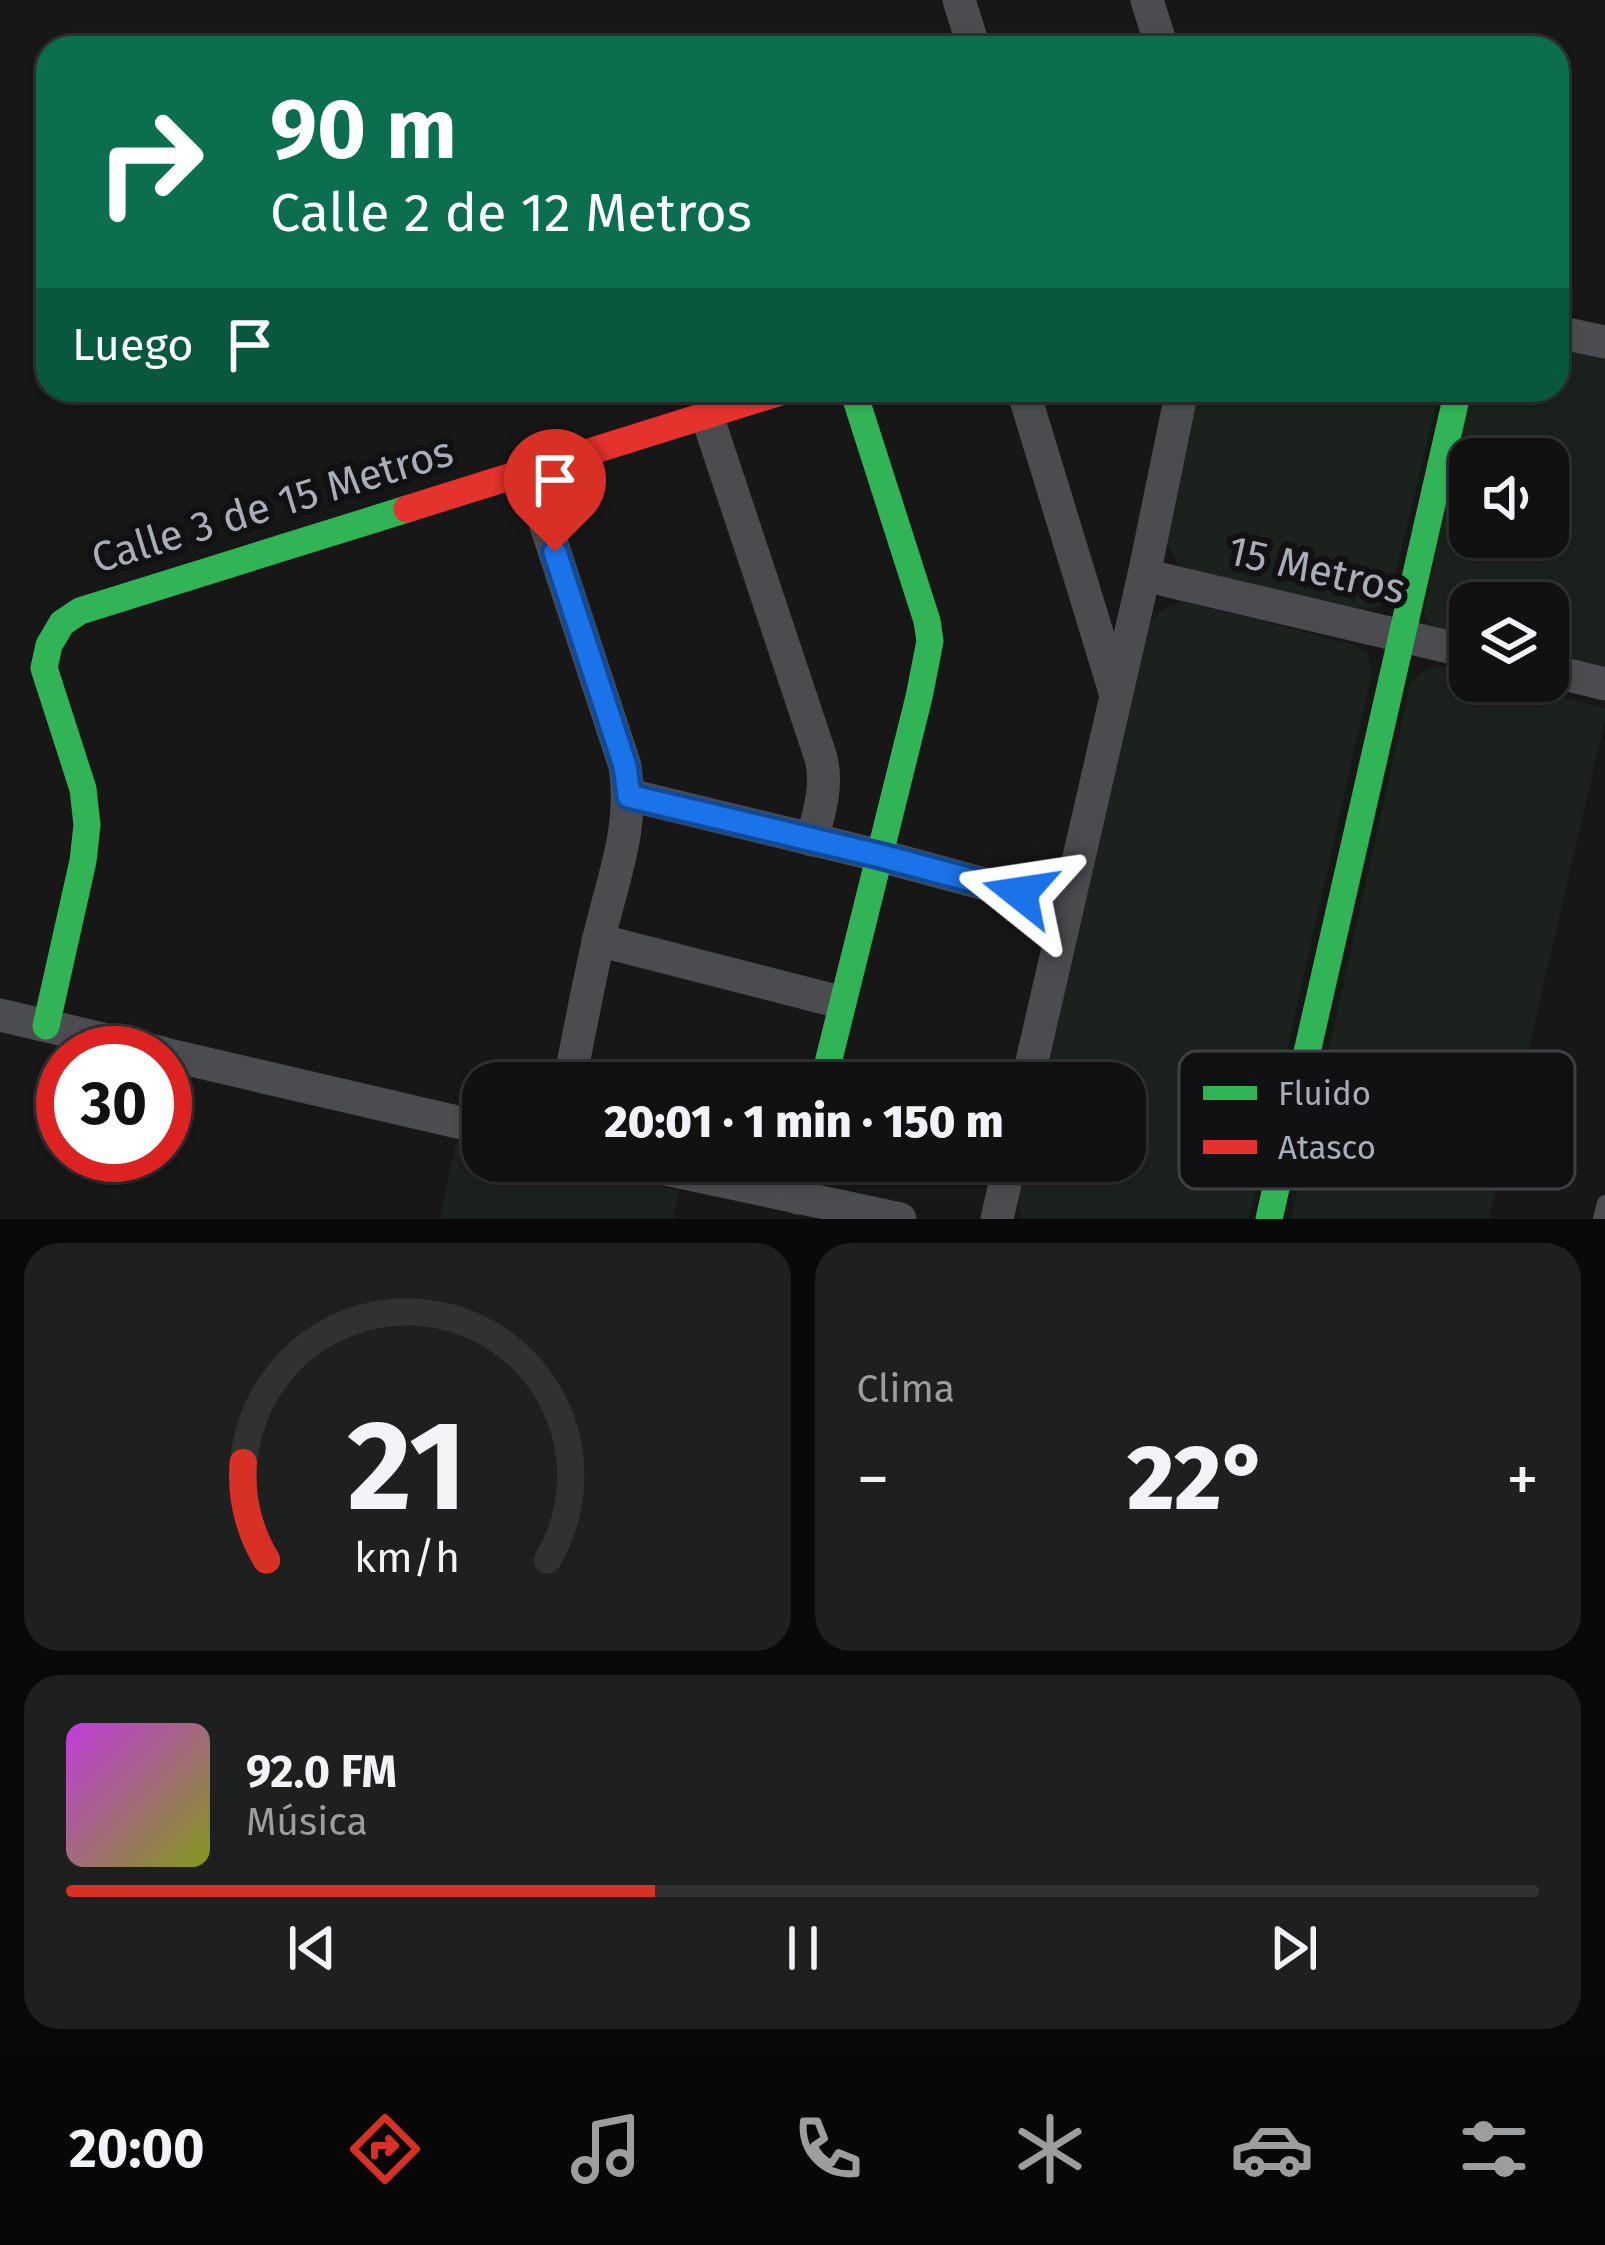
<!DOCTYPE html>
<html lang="es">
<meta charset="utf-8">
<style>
:root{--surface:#111;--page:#1e1f1f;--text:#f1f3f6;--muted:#9c9d9f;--line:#303131;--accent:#d93025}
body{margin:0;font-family:"Fira Sans",sans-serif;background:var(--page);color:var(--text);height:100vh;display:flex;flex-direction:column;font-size:45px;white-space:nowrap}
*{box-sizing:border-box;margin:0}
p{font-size:39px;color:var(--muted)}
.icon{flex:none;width:66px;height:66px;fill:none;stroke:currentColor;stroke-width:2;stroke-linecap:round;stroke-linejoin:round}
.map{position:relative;height:1219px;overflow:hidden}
.side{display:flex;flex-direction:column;gap:24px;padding:24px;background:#090909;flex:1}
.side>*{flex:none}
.banner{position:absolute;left:36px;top:36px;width:1533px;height:366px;border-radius:36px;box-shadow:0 3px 9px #0004,0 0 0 3px var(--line);background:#0b6e4f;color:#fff;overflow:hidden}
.buttons{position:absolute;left:1449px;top:438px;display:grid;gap:24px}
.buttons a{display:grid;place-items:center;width:120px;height:120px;border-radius:24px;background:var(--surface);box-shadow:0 3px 9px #0004,0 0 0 3px var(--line);font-size:60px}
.speed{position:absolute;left:36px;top:1026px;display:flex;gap:24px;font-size:60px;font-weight:700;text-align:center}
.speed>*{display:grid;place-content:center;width:156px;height:156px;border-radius:50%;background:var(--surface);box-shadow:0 3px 9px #0004,0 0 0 3px var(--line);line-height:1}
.speed .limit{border:18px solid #d22;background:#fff;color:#111}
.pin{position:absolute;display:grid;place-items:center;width:102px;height:102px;color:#fff;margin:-123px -51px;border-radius:50% 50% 50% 0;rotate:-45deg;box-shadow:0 0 12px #0007}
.pin .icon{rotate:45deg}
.me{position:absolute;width:132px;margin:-66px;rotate:285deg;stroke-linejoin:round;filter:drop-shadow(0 0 9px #0008)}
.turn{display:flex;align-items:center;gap:42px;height:252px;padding:0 36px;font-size:54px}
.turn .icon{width:156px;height:156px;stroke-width:2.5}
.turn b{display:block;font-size:84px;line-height:102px}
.then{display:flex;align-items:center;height:114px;padding:0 36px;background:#0003;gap:24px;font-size:45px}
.big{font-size:90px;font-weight:800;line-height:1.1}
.side .tile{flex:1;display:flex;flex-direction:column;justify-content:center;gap:18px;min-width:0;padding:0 42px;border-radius:36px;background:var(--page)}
.side .dial{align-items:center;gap:0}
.dial svg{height:312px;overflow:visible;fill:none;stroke:var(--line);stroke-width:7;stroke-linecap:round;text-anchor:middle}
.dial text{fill:var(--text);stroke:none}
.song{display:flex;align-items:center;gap:36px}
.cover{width:144px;height:144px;border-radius:18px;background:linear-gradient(135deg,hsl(290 70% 55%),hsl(70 70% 35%))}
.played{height:12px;border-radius:6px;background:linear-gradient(90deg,var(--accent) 40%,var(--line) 40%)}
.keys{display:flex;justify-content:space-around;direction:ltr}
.heat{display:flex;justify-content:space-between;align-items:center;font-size:66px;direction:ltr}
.side .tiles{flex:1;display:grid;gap:24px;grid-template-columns:1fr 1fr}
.tile:last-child{grid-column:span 2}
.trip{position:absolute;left:462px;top:1062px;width:684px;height:120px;border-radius:36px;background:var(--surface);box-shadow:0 3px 9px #0004,0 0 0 3px var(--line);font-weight:800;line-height:120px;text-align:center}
.tabs{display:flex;height:192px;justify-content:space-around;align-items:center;background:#070707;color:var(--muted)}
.tabs .icon{width:84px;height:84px}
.tabs .on{color:var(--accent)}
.tabs b{font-size:54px;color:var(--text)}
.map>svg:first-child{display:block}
.green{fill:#1b211c;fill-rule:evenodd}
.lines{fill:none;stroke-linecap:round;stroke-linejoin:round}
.lane{stroke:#4b4c50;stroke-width:16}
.street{stroke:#4b4c50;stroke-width:33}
.fast{stroke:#30b455;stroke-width:27}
.jam{stroke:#e5322d;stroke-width:27}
.route-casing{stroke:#114b97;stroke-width:30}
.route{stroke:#1a73e8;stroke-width:21}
.labels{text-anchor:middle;stroke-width:12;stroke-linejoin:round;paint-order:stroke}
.street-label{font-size:42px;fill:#a8adb8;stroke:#111113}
.key{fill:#111113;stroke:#3e4045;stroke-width:3}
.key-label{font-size:33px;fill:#a8adb8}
</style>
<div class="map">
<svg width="1605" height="1219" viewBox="0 0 1605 1219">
<rect width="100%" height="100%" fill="#171717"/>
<g class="green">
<path d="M1557,349L1605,360V669L1548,656V603H1470V638L1434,629L1424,614L1469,390H1557ZM1470,459H1548V537H1470Z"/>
<path d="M1198,390H1440L1388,603L1357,612L1190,571L1178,565L1166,540Z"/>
<path d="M1183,601L1351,644L1367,653L1372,671L1249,1219H1023L1017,1203L1027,1161H1125V1083H1044L1143,629L1164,609Z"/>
<path d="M1440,666L1470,673V681H1500L1605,708V720L1489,1219H1291L1410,684L1422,671Z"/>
<path d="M456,1141L483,1146V1161H548L679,1190L673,1219H440Z"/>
</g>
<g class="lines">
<path class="lane" d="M1601,1219L1605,1203"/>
<g class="street">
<path d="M959,0L974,48"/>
<path d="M1147,0L1162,48"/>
<path d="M1557,332L1605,342"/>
<path d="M1023,390L1115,692"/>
<path d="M707,416L821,758C828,787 819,812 812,840"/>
<path d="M528,471L625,766C635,830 611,882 598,943C587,990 579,1036 569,1083"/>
<path d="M1144,575L1470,652"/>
<path d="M1548,670L1605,684"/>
<path d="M629,795L881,856L1066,906"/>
<path d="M598,940L840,1002"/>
<path d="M0,1015L163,1053"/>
<path d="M165,1054L483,1128"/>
<path d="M1027,1083L1144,575L1182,390"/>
<path d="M628,1161L900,1219"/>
<path d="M798,1198L806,1161"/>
<path d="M997,1219L1010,1161"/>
</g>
<g class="fast">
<path d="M46,1026L83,861L87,825L83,789L44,668L49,645L62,623L80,611L407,509"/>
<path d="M823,1083L919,697L930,641L927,621L853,390"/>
<path d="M1269,1219L1458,390"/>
</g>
<path class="jam" d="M407,509L787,390"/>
</g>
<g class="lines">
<g class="route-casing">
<path id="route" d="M555,552L625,766L629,796L881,856L1020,893"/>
</g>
<use href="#route" class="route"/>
</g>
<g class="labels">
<g class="street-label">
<text transform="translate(272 504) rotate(-17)" y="15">Calle 3 de 15 Metros</text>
<text transform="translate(1317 569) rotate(13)" y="15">15 Metros</text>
</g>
</g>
<rect x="1179" y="1051" width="396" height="138" rx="18" class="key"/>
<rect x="1203" y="1086" width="54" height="14" fill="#30b455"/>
<rect x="1203" y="1140" width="54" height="14" fill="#e5322d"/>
<g class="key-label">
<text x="1278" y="1105">Fluido</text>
<text x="1278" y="1159">Atasco</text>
</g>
</svg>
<div class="buttons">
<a><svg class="icon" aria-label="sound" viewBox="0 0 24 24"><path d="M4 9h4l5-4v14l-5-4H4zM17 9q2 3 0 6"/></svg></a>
<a><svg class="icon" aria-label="layers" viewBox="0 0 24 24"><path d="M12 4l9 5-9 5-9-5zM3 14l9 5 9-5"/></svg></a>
</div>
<div class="speed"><div class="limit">30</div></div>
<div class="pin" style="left:555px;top:552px;background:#d93025"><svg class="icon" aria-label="arrive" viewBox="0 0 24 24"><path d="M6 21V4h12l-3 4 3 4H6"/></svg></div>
<svg class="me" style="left:1020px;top:893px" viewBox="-20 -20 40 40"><path d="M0-17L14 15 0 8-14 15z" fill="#1a73e8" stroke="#fff" stroke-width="4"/></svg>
<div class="trip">20:01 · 1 min · 150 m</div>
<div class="banner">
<div class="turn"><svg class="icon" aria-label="right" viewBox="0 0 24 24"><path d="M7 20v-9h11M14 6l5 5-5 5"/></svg><div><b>90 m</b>Calle 2 de 12 Metros</div></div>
<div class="then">Luego<svg class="icon" aria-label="arrive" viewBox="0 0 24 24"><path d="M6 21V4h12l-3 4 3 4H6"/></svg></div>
</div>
</div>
<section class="side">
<div class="tiles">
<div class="tile dial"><svg viewBox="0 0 100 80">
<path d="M14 69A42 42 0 1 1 86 69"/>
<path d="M14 69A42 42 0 0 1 8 44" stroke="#d93025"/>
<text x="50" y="56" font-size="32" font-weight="700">21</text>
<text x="50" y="72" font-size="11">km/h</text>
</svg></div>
<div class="tile"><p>Clima</p>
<div class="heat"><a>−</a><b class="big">22°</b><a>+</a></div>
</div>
<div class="tile">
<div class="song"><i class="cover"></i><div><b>92.0 FM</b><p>Música</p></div></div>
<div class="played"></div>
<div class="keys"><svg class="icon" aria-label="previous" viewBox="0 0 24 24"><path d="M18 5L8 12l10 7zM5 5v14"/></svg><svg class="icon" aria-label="pause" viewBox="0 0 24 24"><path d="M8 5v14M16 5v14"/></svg><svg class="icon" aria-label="next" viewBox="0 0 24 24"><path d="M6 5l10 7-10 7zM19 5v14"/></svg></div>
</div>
</div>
</section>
<nav class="tabs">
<b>20:00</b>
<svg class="icon on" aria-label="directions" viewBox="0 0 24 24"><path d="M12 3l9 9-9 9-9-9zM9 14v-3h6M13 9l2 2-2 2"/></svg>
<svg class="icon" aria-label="music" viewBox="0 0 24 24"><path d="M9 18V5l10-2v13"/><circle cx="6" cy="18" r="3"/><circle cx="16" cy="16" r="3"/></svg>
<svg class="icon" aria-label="phone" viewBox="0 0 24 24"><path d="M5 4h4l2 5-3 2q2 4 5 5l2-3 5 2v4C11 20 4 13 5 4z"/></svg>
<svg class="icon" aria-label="climate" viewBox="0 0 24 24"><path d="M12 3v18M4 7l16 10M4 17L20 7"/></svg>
<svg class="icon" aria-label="car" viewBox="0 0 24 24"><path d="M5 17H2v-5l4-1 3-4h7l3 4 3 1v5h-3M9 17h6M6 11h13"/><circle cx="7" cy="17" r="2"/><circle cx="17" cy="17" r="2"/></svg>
<svg class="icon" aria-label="filters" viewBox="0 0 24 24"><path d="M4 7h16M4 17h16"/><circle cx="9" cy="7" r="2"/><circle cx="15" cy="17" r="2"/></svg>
</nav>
